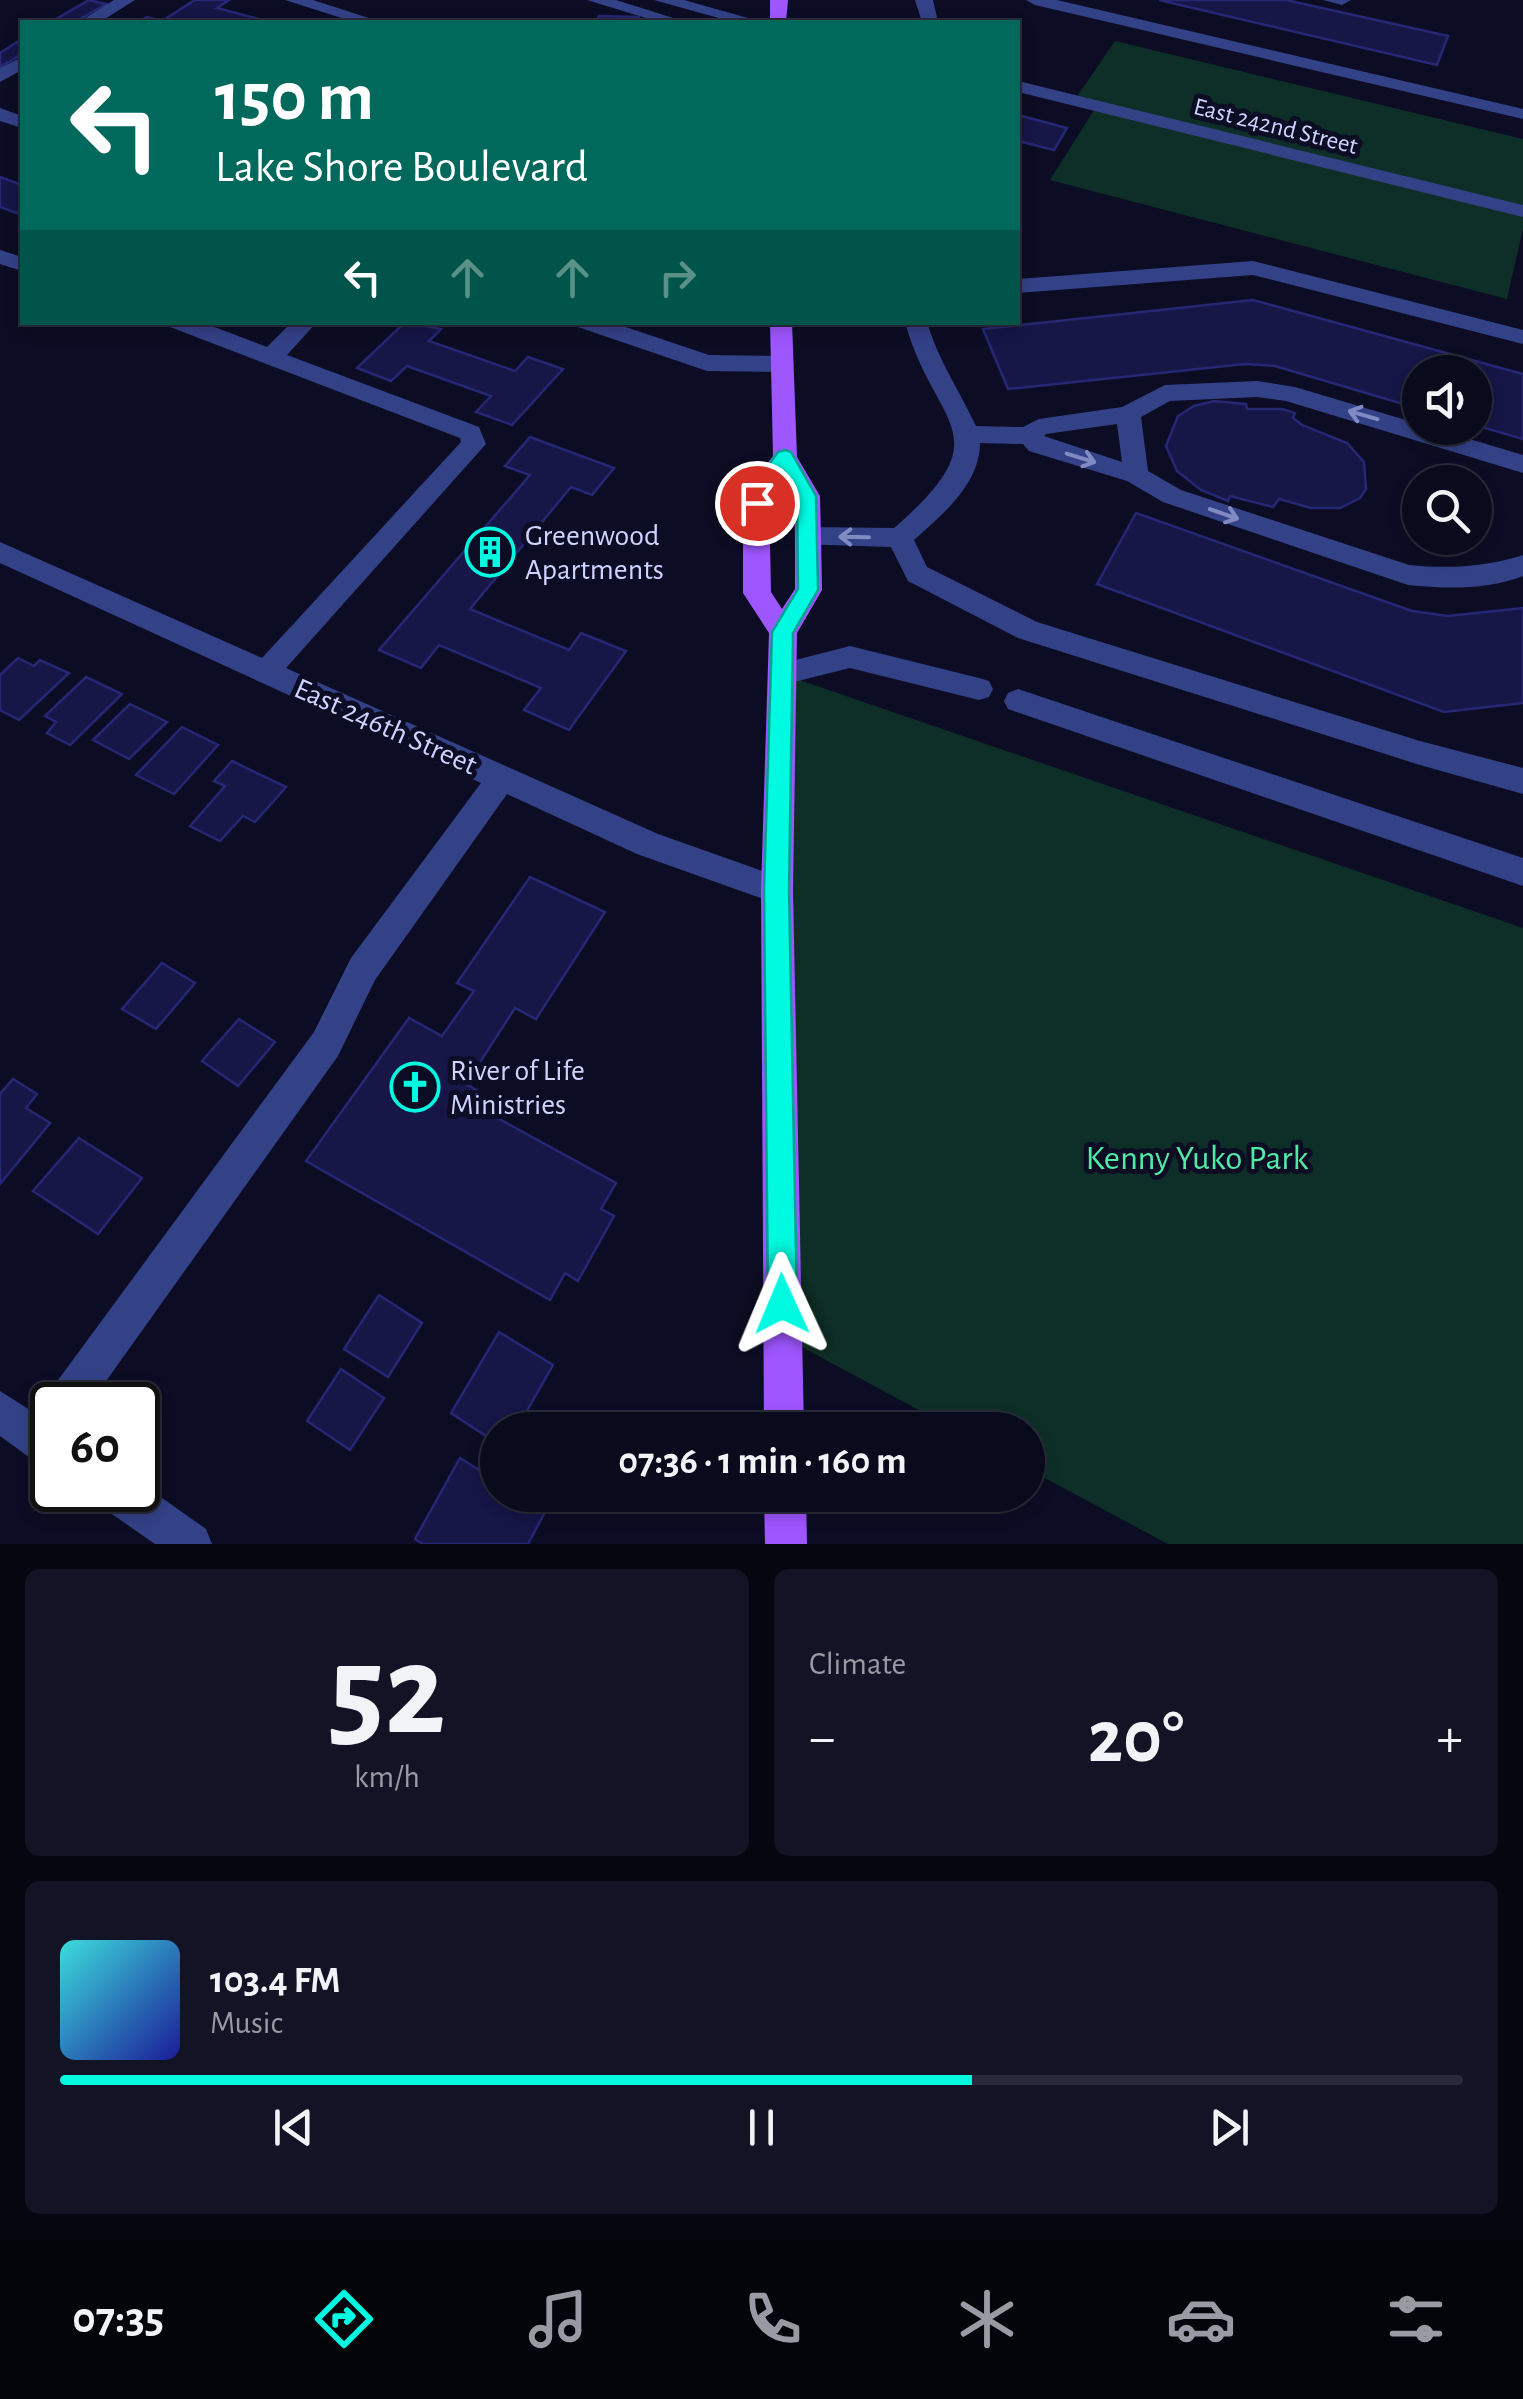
<!DOCTYPE html>
<meta charset="utf-8">
<style>
:root{--surface:#090a1b;--page:#121324;--text:#f1f3f6;--muted:#999aa3;--line:#292b3a;--accent:#00fae1}
body{margin:0;font-family:"Alegreya Sans",sans-serif;background:var(--page);color:var(--text);height:100vh;display:flex;flex-direction:column;font-size:38px;white-space:nowrap}
*{box-sizing:border-box;margin:0}
p{font-size:32px;color:var(--muted)}
.icon{flex:none;width:55px;height:55px;fill:none;stroke:currentColor;stroke-width:2;stroke-linecap:round;stroke-linejoin:round}
.map{position:relative;height:1544px;overflow:hidden}
.side{display:flex;flex-direction:column;gap:25px;padding:25px;background:#05060f;flex:1}
.side>*{flex:none}
.hud{position:absolute;left:20px;top:20px;width:1000px;height:305px;border-radius:0px;box-shadow:0 5px 15px #0003,0 0 0 2px var(--line);background:#00695c;color:#fff;overflow:hidden}
.buttons{position:absolute;left:1402px;top:355px;display:grid;gap:20px}
.buttons a{display:grid;place-items:center;width:90px;height:90px;border-radius:50%;background:var(--surface);box-shadow:0 5px 15px #0003,0 0 0 2px var(--line);font-size:50px}
.speed{position:absolute;left:30px;top:1382px;display:flex;gap:20px;font-size:50px;font-weight:700;text-align:center}
.speed>*{display:grid;place-content:center;width:130px;height:130px;border-radius:50%;background:var(--surface);box-shadow:0 5px 15px #0003,0 0 0 2px var(--line);line-height:1}
.speed .limit{border:5px solid #111;border-radius:15px;background:#fff;color:#111}
.pin{position:absolute;display:grid;place-items:center;width:85px;height:85px;color:#fff;margin:-42px;border:5px solid #fff;border-radius:50%;box-shadow:0 2px 10px #0007}
.me{position:absolute;width:110px;margin:-55px;rotate:359deg;stroke-linejoin:round;filter:drop-shadow(0 0 8px #0008)}
.turn{display:flex;align-items:center;gap:35px;height:210px;padding:0 30px;font-size:45px}
.turn .icon{width:130px;height:130px;stroke-width:2.5}
.turn b{display:block;font-size:70px;line-height:85px}
.lanes{display:flex;align-items:center;height:95px;padding:0 30px;background:#0003;justify-content:center;gap:50px;direction:ltr}
.lanes .off{opacity:.35}
.big{font-size:75px;font-weight:700;line-height:1.1}
.side .widget{flex:1;display:flex;flex-direction:column;justify-content:center;gap:15px;min-width:0;padding:0 35px;border-radius:15px;background:var(--page)}
.side .dial{align-items:center;gap:0}
.dial b{font-size:130px;line-height:1}
.song{display:flex;align-items:center;gap:30px}
.cover{width:120px;height:120px;border-radius:15px;background:linear-gradient(135deg,hsl(180 70% 55%),hsl(240 70% 35%))}
.played{height:10px;border-radius:5px;background:linear-gradient(90deg,var(--accent) 65%,var(--line) 65%)}
.keys{display:flex;justify-content:space-around;direction:ltr}
.heat{display:flex;justify-content:space-between;align-items:center;font-size:55px;direction:ltr}
.side .tiles{flex:1;display:grid;gap:25px;grid-template-columns:1fr 1fr}
.widget:last-child{grid-column:span 2}
.trip{position:absolute;left:480px;top:1412px;width:565px;height:100px;border-radius:50px;background:var(--surface);box-shadow:0 5px 15px #0003,0 0 0 2px var(--line);font-weight:700;line-height:100px;text-align:center}
.tabs{display:flex;height:160px;justify-content:space-around;align-items:center;background:#04040b;color:var(--muted)}
.tabs .icon{width:70px;height:70px}
.tabs .selected{color:var(--accent)}
.tabs b{font-size:45px;color:var(--text)}
.map>svg:first-child{display:block}
.green{fill:#0e2f27}
.building{fill:#161647;stroke:#262775;stroke-width:2.5}
.lines{fill:none;stroke-linecap:round;stroke-linejoin:round}
.minor{fill:#334187;fill-rule:evenodd}
.major{fill:#9e56ff;fill-rule:evenodd}
.oneway{stroke:#818ac3}
.route{fill:#00fae1;stroke:#00a292;stroke-width:2.5}
.labels{text-anchor:middle;stroke-width:10;stroke-linejoin:round;paint-order:stroke}
.far-street-label{font-size:25px;fill:#cfd3ff;stroke:#0c0d24}
.poi-label{font-size:30px;fill:#cfd3ff;stroke:#0c0d24;text-anchor:start}
.street-label{font-size:30px;fill:#cfd3ff;stroke:#0c0d24}
.near-park-label{font-size:35px;fill:#50eaa4;stroke:#0c0d24}
</style>
<div class="map">
<svg width="1523" height="1544" viewBox="0 0 1523 1544">
<rect width="100%" height="100%" fill="#0c0d24"/>
<g class="green">
<path d="M1115,41L1523,139V228L1507,299L1050,180L1096,107L1074,101Z"/>
<path d="M782,674L1523,928V1544H1168L1028,1469V1430H956L783,1337Z"/>
</g>
<g class="building">
<path d="M89,0L106,4L75,22H51Z"/>
<path d="M195,0H229L217,8L270,22H138L147,17L162,21Z"/>
<path d="M1159,0H1286L1448,36L1437,65Z"/>
<path d="M599,16L639,17L638,22H596Z"/>
<path d="M22,39V54L0,67V53Z"/>
<path d="M1018,115L1067,128L1054,150L1018,141Z"/>
<path d="M0,177L22,185V215L0,207Z"/>
<path d="M1253,300L1523,374V439L1475,425V372H1420V409L1275,366L1245,364L1008,389L983,329Z"/>
<path d="M405,322L441,329L429,341L515,371L528,357L563,369L512,425L476,412L491,396L407,366L391,381L357,368Z"/>
<path d="M1214,401L1246,404L1247,409H1282L1295,413L1293,418L1302,425L1347,443L1364,462L1366,489L1360,498L1340,508H1311L1279,499L1273,507L1230,496L1228,501L1201,490L1177,471L1166,446L1178,416L1194,406Z"/>
<path d="M530,437L614,468L592,495L571,487L470,609L569,650L581,633L626,651L569,730L524,710L541,688L439,645L421,668L379,650L530,475L505,466Z"/>
<path d="M1136,513L1412,611L1448,616L1523,608V703L1444,712L1097,584Z"/>
<path d="M18,658L34,666L40,660L69,673L19,720L0,710V675Z"/>
<path d="M86,677L122,694L70,745L47,733L56,722L45,716Z"/>
<path d="M130,704L167,722L129,759L93,740Z"/>
<path d="M182,727L218,745L174,794L136,775Z"/>
<path d="M232,761L286,787L255,822L243,816L220,841L190,826L225,786L214,781Z"/>
<path d="M530,877L605,912L536,1019L515,1008L466,1084L478,1091L470,1103L616,1183L601,1209L614,1216L578,1281L565,1273L550,1300L306,1161L409,1018L442,1036L474,991L457,983Z"/>
<path d="M162,963L195,983L156,1029L122,1009Z"/>
<path d="M239,1019L275,1042L238,1086L202,1061Z"/>
<path d="M13,1079L37,1094L26,1108L50,1123L0,1184V1094Z"/>
<path d="M79,1138L142,1178L98,1234L33,1191Z"/>
<path d="M379,1295L422,1323L388,1377L344,1349Z"/>
<path d="M499,1332L553,1365L516,1430H498V1444L451,1413Z"/>
<path d="M341,1369L384,1398L350,1450L307,1421Z"/>
<path d="M460,1458L498,1482V1495H518L545,1512L528,1544H423L415,1539Z"/>
</g>
<g class="lines">
<g class="minor">
<path d="M114,0H135L100,22H79Z"/>
<path d="M285,0H313L381,22H354Z"/>
<path d="M587,0H616L686,22H659Z"/>
<path d="M654,0H684L762,22H733Z"/>
<path d="M915,0H933L938,22H922Z"/>
<path d="M1026,0H1057L1519,108L1523,109V119L1035,5Z"/>
<path d="M1323,0H1351L1342,5Z"/>
<path d="M22,57V70L0,82V68Z"/>
<path d="M1018,81L1523,205V217L1018,92Z"/>
<path d="M0,108L22,116V128L0,121Z"/>
<path d="M0,250L22,257V271L0,264Z"/>
<path d="M1253,261L1523,330V344L1253,275L1018,293V279Z"/>
<path d="M167,322H201L267,347L292,322H317L287,355L479,427L486,444L286,668L658,834L788,880L793,890L788,900L777,904L637,854L507,794L375,980L338,1056L89,1405H52V1420L44,1405L50,1391L314,1032L351,958L481,783L0,563V542L262,658L461,442L460,438L170,327Z"/>
<path d="M575,322H611L709,355L782,356L794,364L782,372L707,371L578,327Z"/>
<path d="M905,322H927C938,360 959,390 976,426L1023,427L1039,419L1122,407L1165,385L1257,381L1295,387L1523,455V473L1286,401L1257,397L1170,401L1141,417L1148,471L1181,490L1409,565C1449,569 1485,567 1523,555V576C1487,590 1446,589 1408,585L1163,502L1127,481L1029,451L1023,444L980,443C980,484 942,515 914,540L927,567L1037,622L1420,741L1523,768V794L1420,765L1018,638L908,581L891,547L799,544L795,537L799,530L808,527L894,528C1005,432 934,428 905,322ZM1117,424L1122,462L1044,436L1046,434Z"/>
<path d="M850,646L979,678L989,681L993,689L989,697L979,700L850,668L782,685L772,682L768,674L772,666Z"/>
<path d="M1018,689L1523,858V886L1008,709L1004,701L1008,693Z"/>
<path d="M0,1391L52,1424V1468L37,1463L0,1436Z"/>
<path d="M138,1481L206,1529L212,1544H155L99,1505L93,1490H138Z"/>
</g>
<g class="major">
<path d="M770,0H788L786,22H770Z"/>
<path d="M770,322H792L797,457L820,496L821,537L822,590L797,633L793,890L804,1430H764L761,890L769,633L743,593V494L773,456ZM783,476L794,496L795,537V589L782,609L771,592L769,496Z"/>
<path d="M764,1495H806L807,1544H765Z"/>
</g>
</g>
<defs><path id="oneway-shaft" d="M-6 0H5M1.5-3L5.5 0L1.5 3" fill="none" stroke-width="1.6" stroke-linecap="round" stroke-linejoin="round" transform="scale(2.5)"/></defs>
<g class="oneway">
<use href="#oneway-shaft" transform="translate(1363 415) rotate(-164)"/>
<use href="#oneway-shaft" transform="translate(1081 458) rotate(17)"/>
<use href="#oneway-shaft" transform="translate(1224 514) rotate(19)"/>
<use href="#oneway-shaft" transform="translate(854 537) rotate(-179)"/>
</g>
<path class="route" d="M785,450L791,452L816,496L818,590L793,633L789,890L797,1304L793,1315L782,1319L772,1315L768,1304L764,890L772,632L798,589L797,496L784,472L766,495L764,508H750L747,494L778,452Z"/>
<defs>
<g id="building-ring" transform="scale(2.5)"><circle r="9.5" fill="#0c0d24" stroke="#00fae1" stroke-width="1.5"/><path d="M-4-6H4V6H1V3H-1V6H-4ZM-2.5-4.3h1.7v1.8h-1.7ZM.8-4.3h1.7v1.8H.8ZM-2.5-1h1.7V.8h-1.7ZM.8-1h1.7V.8H.8Z" fill="#00fae1"/></g>
<g id="church-ring" transform="scale(2.5)"><circle r="9.5" fill="#0c0d24" stroke="#00fae1" stroke-width="1.5"/><path d="M-1.2-6h2.4v3.5h3.3v2.4h-3.3V6h-2.4V-.1h-3.3v-2.4h3.3Z" fill="#00fae1"/></g>
</defs>
<g fill-rule="evenodd">
<use href="#building-ring" x="490" y="552"/>
<use href="#church-ring" x="415" y="1087"/>
</g>
<g class="labels">
<g class="far-street-label">
<text transform="translate(1276 125) rotate(14)" y="9">East 242nd Street</text>
</g>
<g class="poi-label">
<text x="525" y="545">Greenwood<tspan x="525" dy="34">Apartments</tspan></text>
<text x="450" y="1080">River of Life<tspan x="450" dy="34">Ministries</tspan></text>
</g>
<g class="street-label">
<text transform="translate(386 726) rotate(24)" y="10">East 246th Street</text>
</g>
<g class="near-park-label">
<text x="1197" y="1169">Kenny Yuko Park</text>
</g>
</g>
</svg>
<div class="buttons">
<a><svg class="icon" aria-label="sound" viewBox="0 0 24 24"><path d="M4 9h4l5-4v14l-5-4H4zM17 9q2 3 0 6"/></svg></a>
<a><svg class="icon" aria-label="search" viewBox="0 0 24 24"><circle cx="10" cy="10" r="6"/><path d="M15 15l6 6"/></svg></a>
</div>
<div class="speed"><div class="limit">60</div></div>
<div class="pin" style="left:757px;top:503px;background:#d93025"><svg class="icon" aria-label="arrive" viewBox="0 0 24 24"><path d="M6 21V4h12l-3 4 3 4H6"/></svg></div>
<svg class="me" style="left:782px;top:1304px" viewBox="-20 -20 40 40"><path d="M0-17L14 15 0 8-14 15z" fill="#00fae1" stroke="#fff" stroke-width="4"/></svg>
<div class="trip">07:36 · 1 min · 160 m</div>
<div class="hud">
<div class="turn"><svg class="icon" aria-label="left" viewBox="0 0 24 24"><path d="M17 20v-9H6M10 6l-5 5 5 5"/></svg><div><b>150 m</b>Lake Shore Boulevard</div></div>
<div class="lanes"><svg class="icon" aria-label="left" viewBox="0 0 24 24"><path d="M17 20v-9H6M10 6l-5 5 5 5"/></svg><svg class="icon off" aria-label="ahead" viewBox="0 0 24 24"><path d="M12 20V5M6 11l6-6 6 6"/></svg><svg class="icon off" aria-label="ahead" viewBox="0 0 24 24"><path d="M12 20V5M6 11l6-6 6 6"/></svg><svg class="icon off" aria-label="right" viewBox="0 0 24 24"><path d="M7 20v-9h11M14 6l5 5-5 5"/></svg></div>
</div>
</div>
<section class="side">
<div class="tiles">
<div class="widget dial"><b>52</b><p>km/h</p></div>
<div class="widget"><p>Climate</p>
<div class="heat"><a>−</a><b class="big">20°</b><a>+</a></div>
</div>
<div class="widget">
<div class="song"><i class="cover"></i><div><b>103.4 FM</b><p>Music</p></div></div>
<div class="played"></div>
<div class="keys"><svg class="icon" aria-label="previous" viewBox="0 0 24 24"><path d="M18 5L8 12l10 7zM5 5v14"/></svg><svg class="icon" aria-label="pause" viewBox="0 0 24 24"><path d="M8 5v14M16 5v14"/></svg><svg class="icon" aria-label="next" viewBox="0 0 24 24"><path d="M6 5l10 7-10 7zM19 5v14"/></svg></div>
</div>
</div>
</section>
<nav class="tabs">
<b>07:35</b>
<svg class="icon selected" aria-label="directions" viewBox="0 0 24 24"><path d="M12 3l9 9-9 9-9-9zM9 14v-3h6M13 9l2 2-2 2"/></svg>
<svg class="icon" aria-label="music" viewBox="0 0 24 24"><path d="M9 18V5l10-2v13"/><circle cx="6" cy="18" r="3"/><circle cx="16" cy="16" r="3"/></svg>
<svg class="icon" aria-label="phone" viewBox="0 0 24 24"><path d="M5 4h4l2 5-3 2q2 4 5 5l2-3 5 2v4C11 20 4 13 5 4z"/></svg>
<svg class="icon" aria-label="climate" viewBox="0 0 24 24"><path d="M12 3v18M4 7l16 10M4 17L20 7"/></svg>
<svg class="icon" aria-label="car" viewBox="0 0 24 24"><path d="M5 17H2v-5l4-1 3-4h7l3 4 3 1v5h-3M9 17h6M6 11h13"/><circle cx="7" cy="17" r="2"/><circle cx="17" cy="17" r="2"/></svg>
<svg class="icon" aria-label="filters" viewBox="0 0 24 24"><path d="M4 7h16M4 17h16"/><circle cx="9" cy="7" r="2"/><circle cx="15" cy="17" r="2"/></svg>
</nav>
